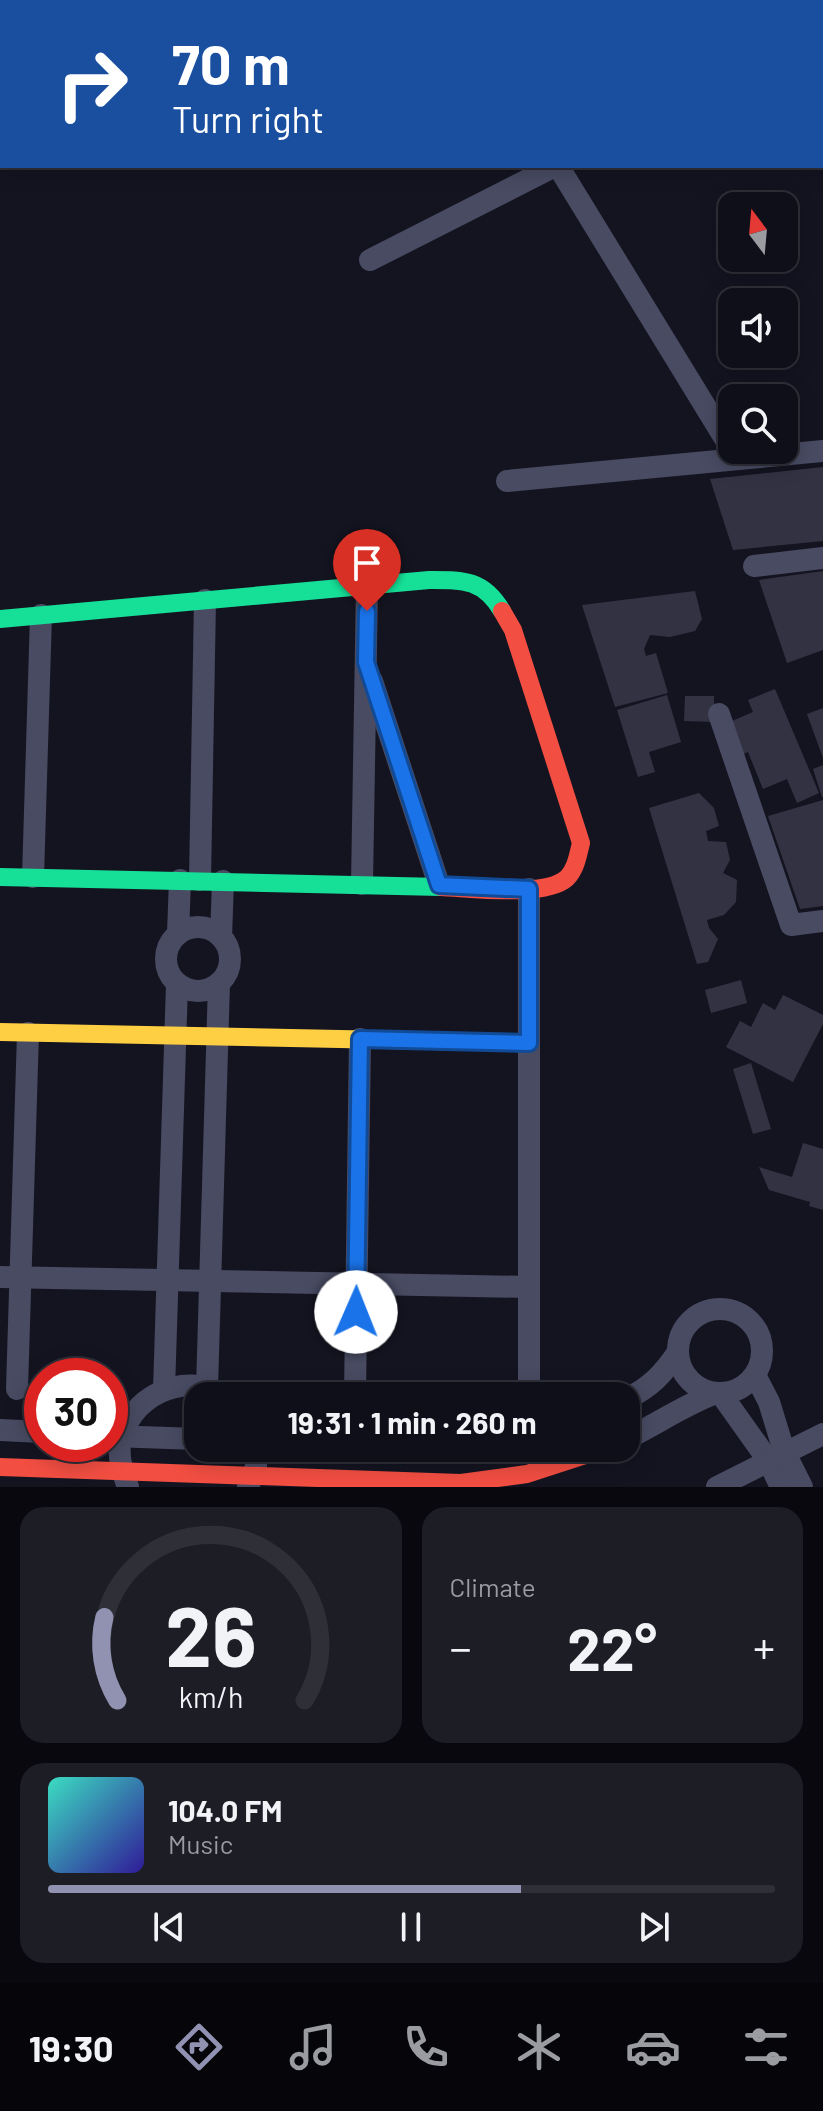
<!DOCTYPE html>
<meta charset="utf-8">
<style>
:root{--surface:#0f0f19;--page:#1d1d26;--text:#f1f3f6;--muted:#9b9ca2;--line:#2f2f38;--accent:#9192b1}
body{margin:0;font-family:Barlow,sans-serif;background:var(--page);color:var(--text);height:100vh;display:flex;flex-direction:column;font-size:30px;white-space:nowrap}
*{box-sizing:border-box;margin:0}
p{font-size:26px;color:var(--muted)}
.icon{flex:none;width:44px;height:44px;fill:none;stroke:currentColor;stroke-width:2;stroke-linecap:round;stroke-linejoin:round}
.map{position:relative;height:1487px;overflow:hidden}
.sheet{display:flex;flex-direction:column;gap:20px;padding:20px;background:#08080e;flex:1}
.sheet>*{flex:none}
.banner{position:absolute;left:0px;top:0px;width:824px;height:168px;box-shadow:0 4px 20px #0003,0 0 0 2px var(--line);background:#1a4fa0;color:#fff;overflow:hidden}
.needle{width:52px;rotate:344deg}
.fabs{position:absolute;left:718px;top:192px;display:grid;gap:16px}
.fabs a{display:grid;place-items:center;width:80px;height:80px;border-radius:16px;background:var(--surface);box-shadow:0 4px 20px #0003,0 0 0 2px var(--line);font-size:40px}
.speed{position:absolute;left:24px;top:1358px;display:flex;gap:16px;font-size:40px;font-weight:700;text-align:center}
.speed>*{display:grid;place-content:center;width:104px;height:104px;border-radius:50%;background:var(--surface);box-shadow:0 4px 20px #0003,0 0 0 2px var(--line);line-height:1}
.speed .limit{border:12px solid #d22;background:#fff;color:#111}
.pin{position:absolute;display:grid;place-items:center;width:68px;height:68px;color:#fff;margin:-82px -34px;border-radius:50% 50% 50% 0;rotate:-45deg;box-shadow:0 0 8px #0007}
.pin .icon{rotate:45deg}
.me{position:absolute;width:88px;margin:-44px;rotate:1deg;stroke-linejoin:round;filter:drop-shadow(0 0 6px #0008)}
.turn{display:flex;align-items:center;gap:28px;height:168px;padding:0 40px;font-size:36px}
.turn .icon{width:104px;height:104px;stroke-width:2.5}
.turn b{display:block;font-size:56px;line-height:68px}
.big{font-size:60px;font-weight:700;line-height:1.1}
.sheet .widget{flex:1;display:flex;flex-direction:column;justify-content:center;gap:12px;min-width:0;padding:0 28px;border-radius:24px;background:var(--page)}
.sheet .dial{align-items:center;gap:0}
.dial svg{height:208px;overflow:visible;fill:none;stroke:var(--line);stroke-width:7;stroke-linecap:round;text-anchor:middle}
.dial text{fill:var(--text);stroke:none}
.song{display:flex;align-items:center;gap:24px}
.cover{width:96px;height:96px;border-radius:12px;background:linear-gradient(135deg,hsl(170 70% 55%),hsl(250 70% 35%))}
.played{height:8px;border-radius:4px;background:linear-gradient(90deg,var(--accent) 65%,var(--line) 65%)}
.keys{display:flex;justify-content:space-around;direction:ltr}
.heat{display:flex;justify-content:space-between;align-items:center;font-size:44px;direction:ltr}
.sheet .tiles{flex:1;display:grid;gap:20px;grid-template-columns:1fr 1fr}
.widget:last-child{grid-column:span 2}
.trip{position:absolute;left:184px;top:1382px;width:456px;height:80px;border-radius:24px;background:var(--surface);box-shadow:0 4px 20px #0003,0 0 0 2px var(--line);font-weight:700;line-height:80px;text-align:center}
.tabs{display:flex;height:128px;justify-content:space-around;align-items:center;background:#06060a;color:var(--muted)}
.tabs .icon{width:56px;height:56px}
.tabs .on{color:var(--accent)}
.tabs b{font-size:36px;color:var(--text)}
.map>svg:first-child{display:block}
.building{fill:#323243}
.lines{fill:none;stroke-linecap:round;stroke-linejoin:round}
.lane{stroke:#484b62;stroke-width:11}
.street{stroke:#484b62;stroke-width:22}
.fast{stroke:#16e098;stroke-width:18}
.slow{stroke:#ffcf43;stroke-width:18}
.jam{stroke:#f24e42;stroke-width:18}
.route-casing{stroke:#114b97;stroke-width:20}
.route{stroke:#1a73e8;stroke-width:14}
</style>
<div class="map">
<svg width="823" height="1487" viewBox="0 0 823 1487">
<rect width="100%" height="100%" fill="#141421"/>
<g class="building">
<path d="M823,467V541L733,550L710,479Z"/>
<path d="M823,571V650L787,663L759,580Z"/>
<path d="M695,591L702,619L695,631L670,637L650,635L644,649L646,656L656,653L668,693L615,707L582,605Z"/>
<path d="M775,689L819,793L797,803L787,779L763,789L748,752L738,756L725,724L753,712L748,700Z"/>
<path d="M667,695L681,742L649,752L655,772L638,777L617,710Z"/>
<path d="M685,696H714V722L684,721Z"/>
<path d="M823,708V758L807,714Z"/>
<path d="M823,765V797H822L813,769Z"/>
<path d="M699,793L714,808L719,826L706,831L708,841L726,842L730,860L723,873L737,880L736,902L724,915L707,920L709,928L718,939L708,962L697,964L649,808Z"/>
<path d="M823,800V906L800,909L768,816Z"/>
<path d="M741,980L747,1003L711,1013L705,990Z"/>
<path d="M783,995L823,1015V1024L793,1082L726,1047L740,1021L751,1027L763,1003L775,1010Z"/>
<path d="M751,1063L771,1129L753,1134L733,1069Z"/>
<path d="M803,1143L823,1149V1210L809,1206L810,1202L769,1190L759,1167L792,1177Z"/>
</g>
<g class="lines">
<g class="lane">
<path d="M723,2L726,0"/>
<path d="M819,2L823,0"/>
<path d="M822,19L823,18"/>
<path d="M822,104H823"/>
</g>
<g class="street">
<path d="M464,0V2"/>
<path d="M558,166L732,450"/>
<path d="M370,260L555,166"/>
<path d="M507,481L823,451"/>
<path d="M754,566L823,558"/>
<path d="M372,681L439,885"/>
<path d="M719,714L791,925L823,921"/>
<path d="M33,877L41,615"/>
<path d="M200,880L205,600"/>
<path d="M362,884L367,586"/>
<circle cx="198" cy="959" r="32"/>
<path d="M178,934L180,880"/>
<path d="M221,937L223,881"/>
<path d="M0,1277L528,1287"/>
<circle cx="720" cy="1351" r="42"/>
<path d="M755,1375L769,1402L784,1451L802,1487"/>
<path d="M207,1388L219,983"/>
<path d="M17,1389L28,1033"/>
<path d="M164,1390L177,984"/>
<path d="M355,1394L360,1039"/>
<path d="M721,1394L768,1460L781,1487"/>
<path d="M529,1396V889"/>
<path d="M626,1399C650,1388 663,1374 678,1352"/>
<path d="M0,1430L42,1432"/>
<path d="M111,1436L198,1439"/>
<path d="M626,1439C657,1424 684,1405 716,1393"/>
<path d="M424,1448H460"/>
<path d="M128,1487C123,1474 118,1459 120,1445C127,1397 184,1369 225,1396"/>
<path d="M248,1487L256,1467V1448"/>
<path d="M717,1487L823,1434"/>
</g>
<g class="fast">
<path d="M0,619L429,580C463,580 483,579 502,611"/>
<path d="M0,877L441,887"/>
</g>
<path class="slow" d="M0,1032L529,1043"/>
<g class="jam">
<path d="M441,887C470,888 545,898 567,878C576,869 578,855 581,843L513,630L502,611"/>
<path d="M0,1467L461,1483L527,1474L607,1448"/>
</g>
</g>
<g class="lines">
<g class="route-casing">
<path id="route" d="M356,1312L360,1039L529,1043V889L439,885L366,662L367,611"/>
</g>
<use href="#route" class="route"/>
</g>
</svg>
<div class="fabs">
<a><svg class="needle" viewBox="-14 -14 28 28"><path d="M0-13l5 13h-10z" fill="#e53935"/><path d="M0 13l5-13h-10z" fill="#9b9ca2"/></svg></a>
<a><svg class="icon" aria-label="sound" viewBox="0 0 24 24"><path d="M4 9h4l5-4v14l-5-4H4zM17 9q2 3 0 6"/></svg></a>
<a><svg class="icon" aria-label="search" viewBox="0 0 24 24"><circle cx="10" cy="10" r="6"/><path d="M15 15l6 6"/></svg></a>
</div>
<div class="speed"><div class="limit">30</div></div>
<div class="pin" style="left:367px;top:611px;background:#d93025"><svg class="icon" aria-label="arrive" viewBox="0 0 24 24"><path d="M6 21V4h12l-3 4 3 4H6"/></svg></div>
<svg class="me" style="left:356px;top:1312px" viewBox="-20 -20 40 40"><circle r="19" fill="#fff"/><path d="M0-13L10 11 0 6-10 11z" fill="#1a73e8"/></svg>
<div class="trip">19:31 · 1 min · 260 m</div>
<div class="banner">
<div class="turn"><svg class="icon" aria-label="right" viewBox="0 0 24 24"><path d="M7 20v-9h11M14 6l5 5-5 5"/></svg><div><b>70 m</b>Turn right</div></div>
</div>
</div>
<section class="sheet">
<div class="tiles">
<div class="widget dial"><svg viewBox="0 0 100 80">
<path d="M14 69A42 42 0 1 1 86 69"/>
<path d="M14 69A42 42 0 0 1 9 37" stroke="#9192b1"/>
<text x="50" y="56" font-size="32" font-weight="700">26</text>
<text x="50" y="72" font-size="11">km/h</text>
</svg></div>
<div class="widget"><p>Climate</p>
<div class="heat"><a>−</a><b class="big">22°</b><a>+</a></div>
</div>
<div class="widget">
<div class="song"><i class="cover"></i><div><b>104.0 FM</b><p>Music</p></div></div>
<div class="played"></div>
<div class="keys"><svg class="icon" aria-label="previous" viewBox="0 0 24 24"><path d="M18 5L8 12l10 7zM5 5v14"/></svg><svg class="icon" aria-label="pause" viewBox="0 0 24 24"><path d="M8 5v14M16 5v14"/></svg><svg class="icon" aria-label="next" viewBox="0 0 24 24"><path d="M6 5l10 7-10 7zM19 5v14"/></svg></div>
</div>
</div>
</section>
<nav class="tabs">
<b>19:30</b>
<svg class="icon on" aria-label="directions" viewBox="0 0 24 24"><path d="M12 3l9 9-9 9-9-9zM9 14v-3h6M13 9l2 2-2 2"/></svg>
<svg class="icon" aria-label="music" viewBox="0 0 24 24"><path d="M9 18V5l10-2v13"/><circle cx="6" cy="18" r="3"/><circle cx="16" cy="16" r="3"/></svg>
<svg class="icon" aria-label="phone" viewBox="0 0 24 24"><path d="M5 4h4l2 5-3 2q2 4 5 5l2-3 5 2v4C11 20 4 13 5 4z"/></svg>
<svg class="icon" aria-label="climate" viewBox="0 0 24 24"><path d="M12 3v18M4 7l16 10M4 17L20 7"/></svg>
<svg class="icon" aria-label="car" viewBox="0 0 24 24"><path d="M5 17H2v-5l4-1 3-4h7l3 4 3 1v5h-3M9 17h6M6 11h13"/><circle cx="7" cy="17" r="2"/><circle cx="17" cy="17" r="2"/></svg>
<svg class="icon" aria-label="filters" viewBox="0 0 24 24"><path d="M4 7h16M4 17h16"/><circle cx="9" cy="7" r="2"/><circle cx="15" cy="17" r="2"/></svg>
</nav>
